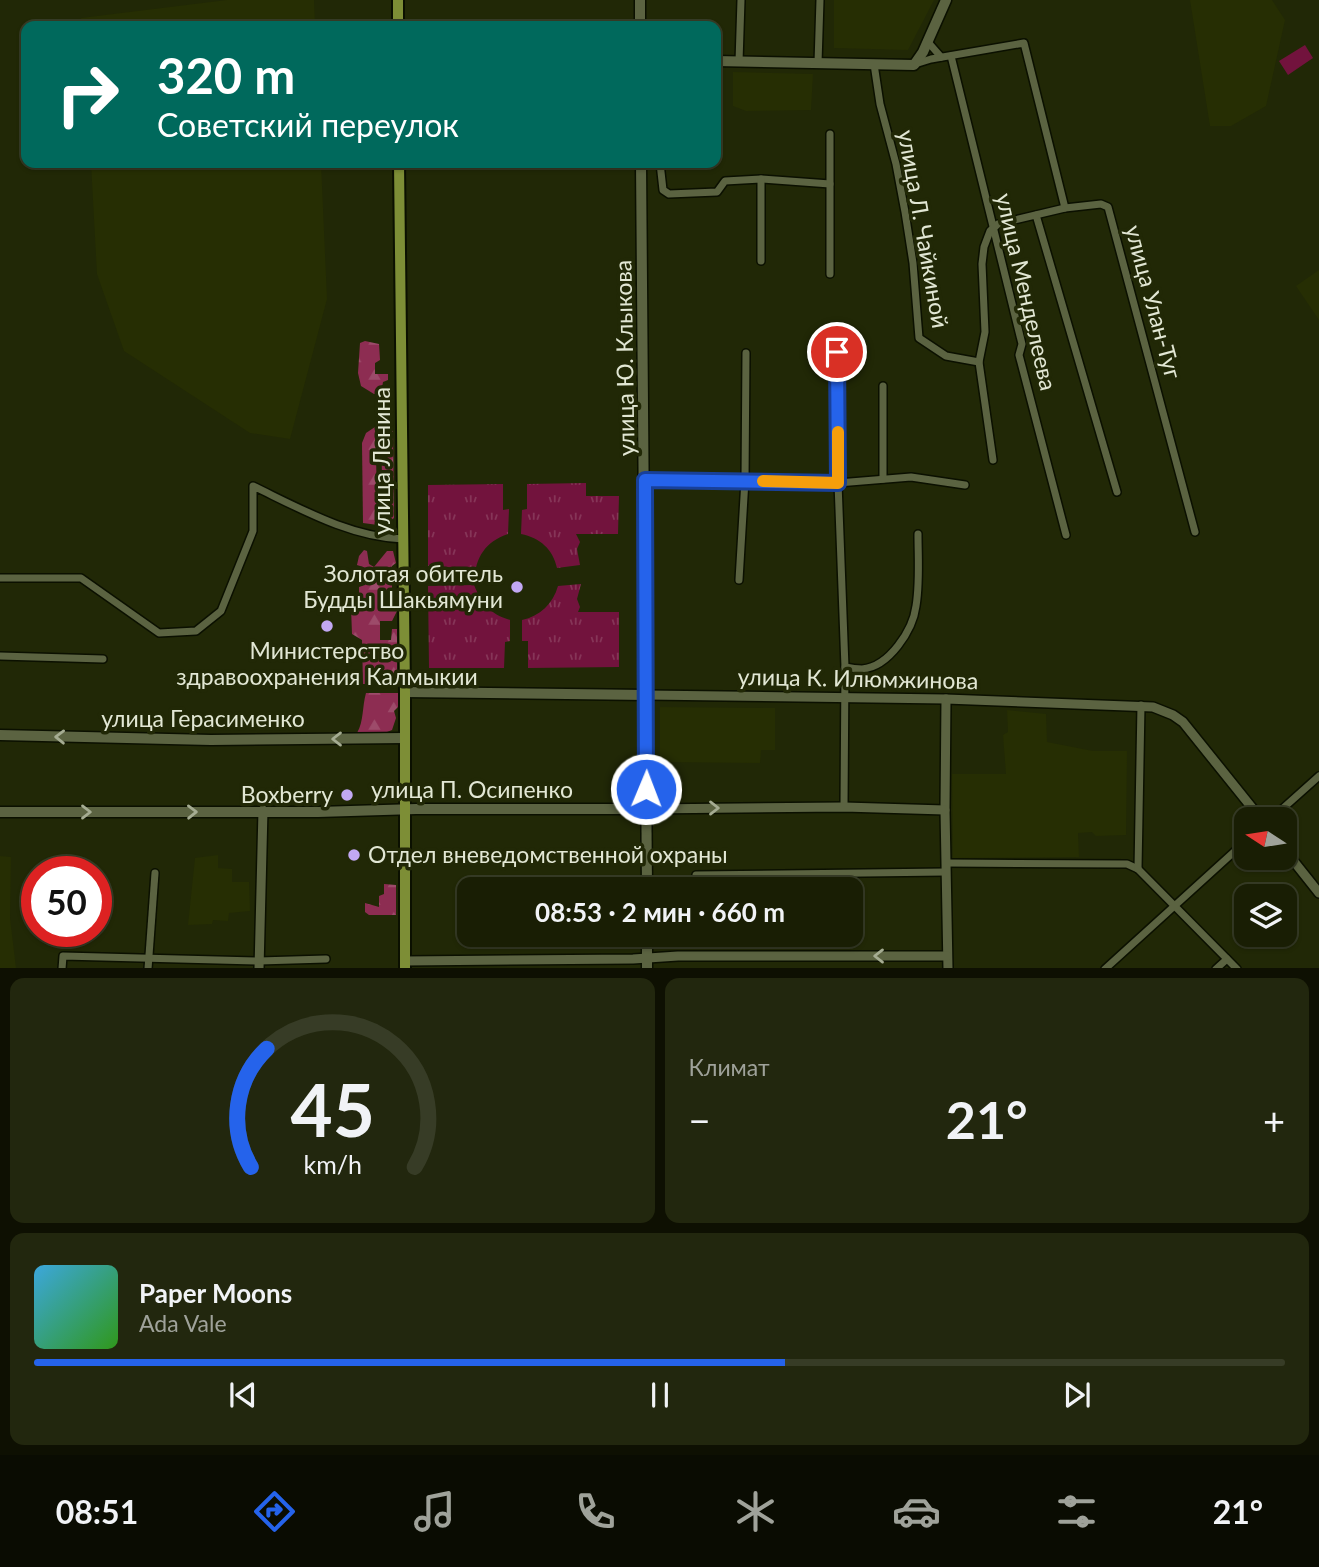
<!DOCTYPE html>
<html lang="ru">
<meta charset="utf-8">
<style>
:root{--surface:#191e04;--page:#22270e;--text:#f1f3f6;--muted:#9fa29a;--line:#373c26;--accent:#2563eb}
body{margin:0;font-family:Lato,sans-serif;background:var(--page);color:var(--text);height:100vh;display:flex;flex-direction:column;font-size:26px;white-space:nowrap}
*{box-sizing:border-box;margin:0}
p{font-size:23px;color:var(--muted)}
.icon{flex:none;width:38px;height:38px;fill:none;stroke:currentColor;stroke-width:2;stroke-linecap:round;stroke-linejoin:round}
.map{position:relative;height:968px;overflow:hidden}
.sheet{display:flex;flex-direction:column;gap:10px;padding:10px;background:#0e1002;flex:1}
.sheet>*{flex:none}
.top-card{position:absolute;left:21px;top:21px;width:700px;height:147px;border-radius:14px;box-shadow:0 2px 5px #0004,0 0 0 2px var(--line);background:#00695c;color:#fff;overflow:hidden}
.needle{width:46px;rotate:282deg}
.tools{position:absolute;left:1234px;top:807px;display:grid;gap:14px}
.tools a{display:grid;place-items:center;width:63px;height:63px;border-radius:14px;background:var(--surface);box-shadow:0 2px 5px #0004,0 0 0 2px var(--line);font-size:35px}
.speed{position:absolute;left:21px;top:856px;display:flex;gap:14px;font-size:35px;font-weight:700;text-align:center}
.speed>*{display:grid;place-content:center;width:91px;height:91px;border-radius:50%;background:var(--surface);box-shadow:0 2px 5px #0004,0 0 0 2px var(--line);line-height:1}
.speed .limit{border:10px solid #d22;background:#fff;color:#111}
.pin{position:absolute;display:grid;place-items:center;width:60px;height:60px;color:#fff;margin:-30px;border:4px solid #fff;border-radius:50%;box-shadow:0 2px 7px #0007}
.me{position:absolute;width:77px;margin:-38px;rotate:1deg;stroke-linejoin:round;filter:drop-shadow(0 0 5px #0008)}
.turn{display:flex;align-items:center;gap:24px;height:147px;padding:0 21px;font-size:32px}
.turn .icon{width:91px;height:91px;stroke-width:2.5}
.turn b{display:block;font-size:49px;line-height:60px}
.big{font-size:52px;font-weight:700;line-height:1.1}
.sheet .tile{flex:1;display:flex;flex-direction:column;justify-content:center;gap:10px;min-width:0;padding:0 24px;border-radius:14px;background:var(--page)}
.sheet .dial{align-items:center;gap:0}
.dial svg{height:182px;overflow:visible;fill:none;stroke:var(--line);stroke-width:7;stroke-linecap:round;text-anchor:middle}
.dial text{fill:var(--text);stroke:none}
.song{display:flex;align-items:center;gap:21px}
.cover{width:84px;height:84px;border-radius:10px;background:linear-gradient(135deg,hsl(200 70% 55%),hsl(110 70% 35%))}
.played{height:7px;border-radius:4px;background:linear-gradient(90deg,var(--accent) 60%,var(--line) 60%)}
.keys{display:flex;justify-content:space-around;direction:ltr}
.heat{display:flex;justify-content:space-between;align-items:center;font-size:38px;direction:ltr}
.sheet .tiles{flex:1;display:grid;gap:10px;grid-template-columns:1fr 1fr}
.tile:last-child{grid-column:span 2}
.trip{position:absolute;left:457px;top:877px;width:406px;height:70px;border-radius:14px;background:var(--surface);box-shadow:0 2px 5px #0004,0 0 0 2px var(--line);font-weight:700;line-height:70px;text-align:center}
.menu{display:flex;height:112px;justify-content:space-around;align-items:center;background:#0a0c02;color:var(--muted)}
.menu .icon{width:49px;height:49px}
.menu .on{color:var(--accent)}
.menu b{font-size:32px;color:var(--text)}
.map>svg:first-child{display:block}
.built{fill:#262e03}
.grass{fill:url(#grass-tufts)}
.forest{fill:url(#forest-firs)}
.green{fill:#72133d}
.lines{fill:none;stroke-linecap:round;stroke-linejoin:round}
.minor-casing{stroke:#0b1000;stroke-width:10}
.tertiary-casing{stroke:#0b1000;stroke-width:12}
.secondary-casing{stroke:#0b1000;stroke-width:13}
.primary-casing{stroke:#0b1000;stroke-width:14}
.minor{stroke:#5b6341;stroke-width:7}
.tertiary{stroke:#5b6341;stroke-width:9}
.secondary{stroke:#5b6341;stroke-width:10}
.primary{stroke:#7d8e36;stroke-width:10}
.oneway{stroke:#a5ac92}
.route-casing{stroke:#184099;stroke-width:18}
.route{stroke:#2563eb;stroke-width:12}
.slow{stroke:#f59e0b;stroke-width:12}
.poi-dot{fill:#c2a8f3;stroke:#212806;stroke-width:2.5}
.labels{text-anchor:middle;stroke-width:7;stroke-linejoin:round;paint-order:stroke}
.street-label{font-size:23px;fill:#e2e7d4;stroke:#212806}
.poi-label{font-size:23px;fill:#e2e7d4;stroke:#212806;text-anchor:end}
</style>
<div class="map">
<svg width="1319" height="969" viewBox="0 0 1319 969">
<defs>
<pattern id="grass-tufts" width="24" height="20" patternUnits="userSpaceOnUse" patternTransform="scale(1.75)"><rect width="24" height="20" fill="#72133d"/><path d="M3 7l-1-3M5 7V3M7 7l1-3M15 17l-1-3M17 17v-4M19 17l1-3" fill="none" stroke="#863558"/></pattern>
<pattern id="forest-firs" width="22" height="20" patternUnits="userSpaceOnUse" patternTransform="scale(1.75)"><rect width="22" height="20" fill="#8d2d52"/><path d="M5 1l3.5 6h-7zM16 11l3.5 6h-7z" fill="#9d4b6a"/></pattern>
</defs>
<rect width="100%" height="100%" fill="#212806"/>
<g class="built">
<path d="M227,0H314L315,26H82L81,18Z"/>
<path d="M834,0H934L908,50L834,48Z"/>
<path d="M1190,0H1272L1285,20L1266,106L1231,126H1210Z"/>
<path d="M733,72L813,74L811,110L746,111L733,106Z"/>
<path d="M91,163H321L327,299L290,439L250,433L124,351L97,274Z"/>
<path d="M1319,270V320L1296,286Z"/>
<path d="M660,707L775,708V750H761L760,763L660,762Z"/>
<path d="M1007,710L1046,714L1047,742L1093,751H1127L1126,835L1096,836L1092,832L1078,833L1079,857L953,858L952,774H1006L1003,735L1008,732Z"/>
<path d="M218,855V868L232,869V882H249L250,911L229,913L228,921L213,920L212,924L188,925L195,858Z"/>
<path d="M0,856L11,857L10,918L16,968H0Z"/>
</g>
<g class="grass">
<path d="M586,483V496H619L618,534H576L580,542L577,549L580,565L557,568C553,549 540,538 521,534L522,510L527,509V484Z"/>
<path d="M503,484V510L509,509L508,534C485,542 476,557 474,580L453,581V572L466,573L467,568L428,566V485Z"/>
<path d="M581,584L577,599L580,607L578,612H619V667L528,668V641H522V620C540,616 553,604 558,586Z"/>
<path d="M474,585C482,604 490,614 510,620V641L505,642L504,668H429L428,586Z"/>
</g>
<g class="forest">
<path d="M365,341L379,344L380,360L375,363V374H388V380L383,382L381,393L374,394L361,386L358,373L360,343Z"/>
<path d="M375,427L378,525L363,523L362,443L366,433Z"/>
<path d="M387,427L393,430L394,518L383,526L381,428Z"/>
<path d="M364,550L367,551L369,564L374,567L387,551H393L396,563L392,566V598L397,601V611L392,621H380V640H391L392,629H397V684H363L362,640L352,634L351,607L359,606V587L365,585L366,568L357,565L359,556Z"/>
<path d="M366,693H398V707L394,711L396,718L392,730L382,734L357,733C364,721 362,707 366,693Z"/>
<path d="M384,884L396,885V915H369L365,912V903L379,907V896L384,894Z"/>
</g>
<path class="green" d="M1305,45L1313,58L1288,75L1279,61Z"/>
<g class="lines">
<g class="minor-casing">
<g id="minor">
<path d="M927,41L941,57"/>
<path d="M951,56L1022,344L1019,355L1066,535"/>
<path d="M739,62L741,0"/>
<path d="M818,63L820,0"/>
<path d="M874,64L880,104L896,164L905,212L913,263L919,338L946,356L979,362"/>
<path d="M915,64L931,59L1024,43L1065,208"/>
<path d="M658,163H660L663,190L669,194L717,192L725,181L761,179L830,184"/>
<path d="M1036,215L1117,492"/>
<path d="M761,261V179"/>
<path d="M830,274V134"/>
<path d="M837,352L838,483L845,667L844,807"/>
<path d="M993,460L979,362L985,332L982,264L984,247L990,231L998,224L1065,208L1101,204L1108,207L1195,532"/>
<path d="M883,479V386"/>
<path d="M645,480L838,483L911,477L965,485"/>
<path d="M0,578H81L159,633L196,631L221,611L253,531V486C301,509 350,537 403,539"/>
<path d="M739,580L745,480L746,353"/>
<path d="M0,656L103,659"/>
<path d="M845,667C850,668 856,669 862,669C889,667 913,630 916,606C920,582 918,557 918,534"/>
<path d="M1271,819L1319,776"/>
<path d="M946,863L1127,864L1138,869L1237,969"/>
<path d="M1138,869L1141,705"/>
<path d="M696,875L946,872"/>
<path d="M62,969L63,956L259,961L326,959"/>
<path d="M148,969L155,873"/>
<path d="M1105,969L1246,841"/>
<path d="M1216,969L1227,959"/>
</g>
</g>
<g class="tertiary-casing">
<g id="tertiary">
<path d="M646,695L946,699L1153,707L1173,715L1183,722L1261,819"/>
<path d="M946,699L945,810L948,969"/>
<path d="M646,809L844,807L945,810"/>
<path d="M1284,849L1319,893"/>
<path d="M405,961L633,959L678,956H947"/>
<path d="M259,969L263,810"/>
</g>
</g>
<g class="secondary-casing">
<g id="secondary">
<path d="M640,0V26"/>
<path d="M716,61L914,65L923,52L946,0"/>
<path d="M641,163L647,889"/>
<path d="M405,692L646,695"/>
<path d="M0,735L211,740L405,738"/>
<path d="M0,812H318L416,809H646"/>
<path d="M647,969V934"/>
</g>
</g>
<g class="primary-casing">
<g id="primary">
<path d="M398,0V26"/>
<path d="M399,163L405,692V969"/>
</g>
</g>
<use href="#minor" class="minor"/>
<use href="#tertiary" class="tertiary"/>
<use href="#secondary" class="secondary"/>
<use href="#primary" class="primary"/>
</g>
<defs><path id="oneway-chevron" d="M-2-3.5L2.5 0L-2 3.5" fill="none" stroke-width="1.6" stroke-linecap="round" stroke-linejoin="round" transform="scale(1.75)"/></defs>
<g class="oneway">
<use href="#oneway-chevron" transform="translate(60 737) rotate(-179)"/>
<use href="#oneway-chevron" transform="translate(337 739) rotate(180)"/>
<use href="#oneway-chevron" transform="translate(714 808)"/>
<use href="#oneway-chevron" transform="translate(86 812)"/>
<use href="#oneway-chevron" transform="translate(192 812) rotate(-1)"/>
<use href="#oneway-chevron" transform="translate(879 956) rotate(-180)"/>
</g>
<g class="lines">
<g class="route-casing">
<path id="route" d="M646,789L645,480L838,483L837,352"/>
</g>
<use href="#route" class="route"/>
<path class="slow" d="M763,481L838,483V432"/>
</g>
<g class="poi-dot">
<circle cx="517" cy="587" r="7"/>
<circle cx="327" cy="626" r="7"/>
<circle cx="347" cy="795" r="7"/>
<circle cx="354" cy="855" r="7"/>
</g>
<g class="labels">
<g class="street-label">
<text transform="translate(923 229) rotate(80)" y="8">улица Л. Чайкиной</text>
<text transform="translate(1026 292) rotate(77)" y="8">улица Менделеева</text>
<text transform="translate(1153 302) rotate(75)" y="8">улица Улан-Туг</text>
<text transform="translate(625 358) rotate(-91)" y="8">улица Ю. Клыкова</text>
<text transform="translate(382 461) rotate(-90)" y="8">улица Ленина</text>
<text transform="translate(858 679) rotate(1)" y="8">улица К. Илюмжинова</text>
<text x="203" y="727">улица Герасименко</text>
<text x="472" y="798">улица П. Осипенко</text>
</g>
<g class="poi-label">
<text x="503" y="582">Золотая обитель<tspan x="503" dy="26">Будды Шакьямуни</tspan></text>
<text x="327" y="659" text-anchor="middle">Министерство<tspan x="327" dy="26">здравоохранения Калмыкии</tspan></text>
<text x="333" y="803">Boxberry</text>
<text x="368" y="863" text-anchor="start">Отдел вневедомственной охраны</text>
</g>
</g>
</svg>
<div class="tools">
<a><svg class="needle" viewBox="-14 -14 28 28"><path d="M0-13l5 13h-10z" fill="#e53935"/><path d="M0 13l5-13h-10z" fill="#9fa29a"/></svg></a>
<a><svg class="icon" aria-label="layers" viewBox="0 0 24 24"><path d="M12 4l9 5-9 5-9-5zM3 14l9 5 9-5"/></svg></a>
</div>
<div class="speed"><div class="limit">50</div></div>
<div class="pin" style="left:837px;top:352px;background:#d93025"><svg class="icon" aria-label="arrive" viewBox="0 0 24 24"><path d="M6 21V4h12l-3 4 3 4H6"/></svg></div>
<svg class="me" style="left:646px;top:789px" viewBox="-20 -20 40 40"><circle r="17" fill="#2563eb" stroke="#fff" stroke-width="3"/><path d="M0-11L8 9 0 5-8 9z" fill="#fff"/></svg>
<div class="trip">08:53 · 2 мин · 660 m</div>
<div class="top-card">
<div class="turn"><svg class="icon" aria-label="right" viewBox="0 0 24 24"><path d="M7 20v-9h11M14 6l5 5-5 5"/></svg><div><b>320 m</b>Советский переулок</div></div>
</div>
</div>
<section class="sheet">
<div class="tiles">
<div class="tile dial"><svg viewBox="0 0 100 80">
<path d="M14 69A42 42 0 1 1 86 69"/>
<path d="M14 69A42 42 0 0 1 21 17" stroke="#2563eb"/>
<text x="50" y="56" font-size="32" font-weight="700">45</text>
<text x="50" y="72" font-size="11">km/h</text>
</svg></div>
<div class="tile"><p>Климат</p>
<div class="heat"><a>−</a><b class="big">21°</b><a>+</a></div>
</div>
<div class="tile">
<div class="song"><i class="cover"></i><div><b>Paper Moons</b><p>Ada Vale</p></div></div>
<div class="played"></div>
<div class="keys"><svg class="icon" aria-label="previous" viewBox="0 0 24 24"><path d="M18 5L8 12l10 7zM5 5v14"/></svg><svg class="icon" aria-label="pause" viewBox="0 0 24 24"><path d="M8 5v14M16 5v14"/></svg><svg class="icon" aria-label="next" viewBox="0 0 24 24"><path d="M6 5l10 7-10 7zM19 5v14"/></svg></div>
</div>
</div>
</section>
<nav class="menu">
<b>08:51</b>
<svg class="icon on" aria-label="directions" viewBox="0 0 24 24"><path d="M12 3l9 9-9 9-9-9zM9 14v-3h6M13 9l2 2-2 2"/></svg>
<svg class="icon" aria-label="music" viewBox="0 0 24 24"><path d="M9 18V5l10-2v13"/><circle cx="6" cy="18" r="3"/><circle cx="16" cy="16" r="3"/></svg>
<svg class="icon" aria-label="phone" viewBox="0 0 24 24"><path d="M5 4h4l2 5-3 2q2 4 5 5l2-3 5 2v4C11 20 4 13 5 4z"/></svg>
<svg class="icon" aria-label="climate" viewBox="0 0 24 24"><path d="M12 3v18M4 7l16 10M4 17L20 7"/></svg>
<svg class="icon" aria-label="car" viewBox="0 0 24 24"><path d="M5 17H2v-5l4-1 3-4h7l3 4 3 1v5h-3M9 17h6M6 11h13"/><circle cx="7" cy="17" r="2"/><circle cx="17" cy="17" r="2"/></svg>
<svg class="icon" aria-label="filters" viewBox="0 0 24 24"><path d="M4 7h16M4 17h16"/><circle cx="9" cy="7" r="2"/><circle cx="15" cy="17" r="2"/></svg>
<b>21°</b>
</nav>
